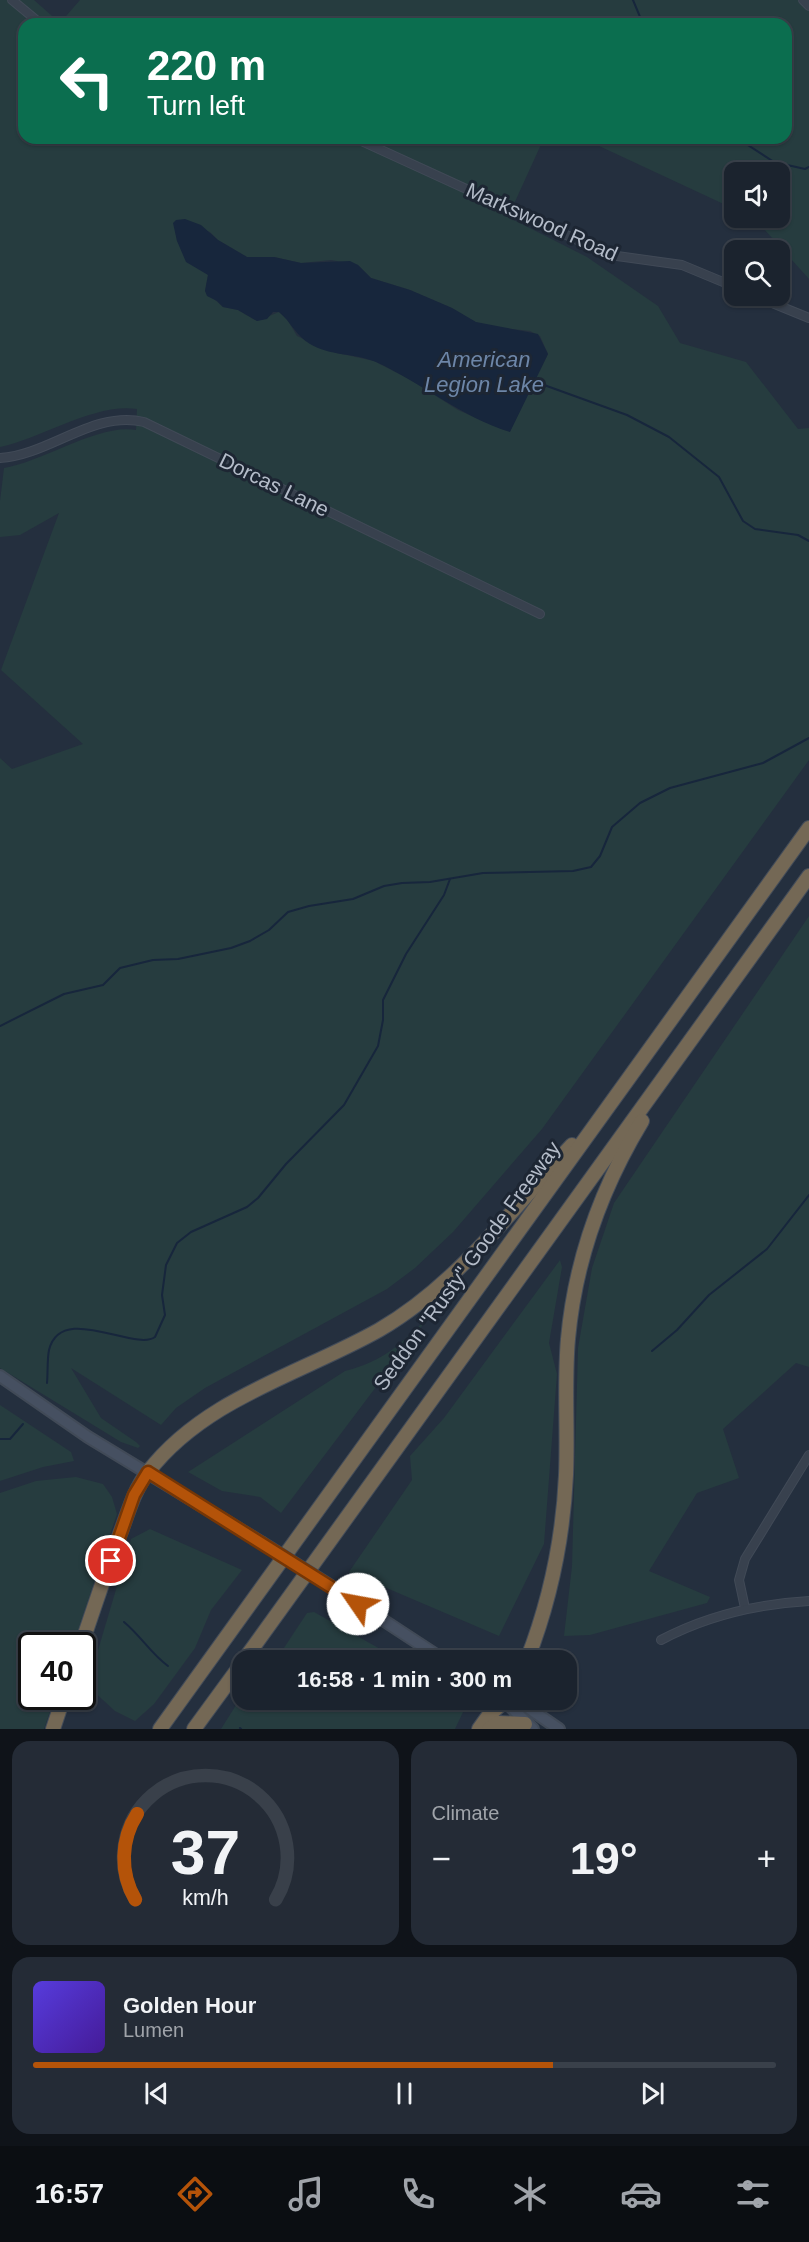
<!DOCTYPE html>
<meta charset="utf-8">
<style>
:root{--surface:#1b232e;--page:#242b36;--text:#f1f3f6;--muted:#a0a4aa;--line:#39404a;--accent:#b45309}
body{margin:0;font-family:Helvetica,sans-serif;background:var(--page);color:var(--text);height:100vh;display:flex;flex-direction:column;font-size:22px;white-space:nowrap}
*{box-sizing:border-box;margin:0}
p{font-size:20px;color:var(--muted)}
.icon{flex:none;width:33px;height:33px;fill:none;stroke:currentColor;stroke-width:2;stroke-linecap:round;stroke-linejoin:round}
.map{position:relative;height:1729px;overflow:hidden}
.side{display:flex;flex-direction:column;gap:12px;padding:12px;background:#0f1319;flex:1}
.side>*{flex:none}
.hud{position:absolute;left:18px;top:18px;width:774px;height:126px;border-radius:18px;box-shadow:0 2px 4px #0004,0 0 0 2px var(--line);background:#0b6e4f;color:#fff;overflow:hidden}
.fabs{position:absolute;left:724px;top:162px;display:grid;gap:12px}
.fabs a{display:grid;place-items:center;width:66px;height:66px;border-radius:12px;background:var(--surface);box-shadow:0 2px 4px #0004,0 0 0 2px var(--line);font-size:30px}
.speed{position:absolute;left:18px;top:1632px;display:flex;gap:12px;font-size:30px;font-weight:700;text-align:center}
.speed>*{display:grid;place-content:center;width:78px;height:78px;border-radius:50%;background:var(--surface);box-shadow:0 2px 4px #0004,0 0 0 2px var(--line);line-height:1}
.speed .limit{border:3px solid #111;border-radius:9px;background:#fff;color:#111}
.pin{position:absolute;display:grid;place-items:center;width:51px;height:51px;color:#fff;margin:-26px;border:3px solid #fff;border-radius:50%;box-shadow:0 2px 6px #0007}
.me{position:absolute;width:66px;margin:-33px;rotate:303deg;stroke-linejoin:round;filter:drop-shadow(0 0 4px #0008)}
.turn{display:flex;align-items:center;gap:21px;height:126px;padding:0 30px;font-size:27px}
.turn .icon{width:78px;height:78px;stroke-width:2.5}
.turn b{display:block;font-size:42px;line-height:51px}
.big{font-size:45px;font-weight:700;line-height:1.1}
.side .widget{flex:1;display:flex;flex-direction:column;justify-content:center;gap:9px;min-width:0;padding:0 21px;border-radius:18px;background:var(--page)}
.side .dial{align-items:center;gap:0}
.dial svg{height:156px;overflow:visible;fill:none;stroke:var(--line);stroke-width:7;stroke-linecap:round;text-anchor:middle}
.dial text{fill:var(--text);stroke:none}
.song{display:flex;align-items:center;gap:18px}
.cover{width:72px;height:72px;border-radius:9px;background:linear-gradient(135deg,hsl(250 70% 55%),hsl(260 70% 35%))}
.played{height:6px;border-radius:3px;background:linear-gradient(90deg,var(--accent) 70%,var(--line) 70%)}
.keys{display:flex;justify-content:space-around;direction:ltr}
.heat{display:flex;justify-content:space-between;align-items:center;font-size:33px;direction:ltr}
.side .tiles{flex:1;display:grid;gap:12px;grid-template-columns:1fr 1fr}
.widget:last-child{grid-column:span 2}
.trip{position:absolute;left:232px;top:1650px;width:345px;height:60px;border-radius:18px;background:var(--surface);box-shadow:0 2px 4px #0004,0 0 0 2px var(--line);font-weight:700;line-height:60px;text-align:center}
.dock{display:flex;height:96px;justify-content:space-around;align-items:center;background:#0b0e12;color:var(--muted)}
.dock .icon{width:42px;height:42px}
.dock .active{color:var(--accent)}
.dock b{font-size:27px;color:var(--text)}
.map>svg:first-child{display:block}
.green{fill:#263c3f;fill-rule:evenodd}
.water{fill:#17263c}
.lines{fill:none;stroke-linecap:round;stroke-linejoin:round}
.stream{stroke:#17263c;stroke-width:2}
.street-casing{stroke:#414a57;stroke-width:10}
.secondary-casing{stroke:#414a57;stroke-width:14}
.highway-casing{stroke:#434c59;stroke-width:16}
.street{stroke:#38414e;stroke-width:8}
.secondary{stroke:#465061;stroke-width:10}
.highway{stroke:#746855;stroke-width:14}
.secondary-bridge-casing{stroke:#414a57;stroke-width:14;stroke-linecap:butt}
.secondary-bridge{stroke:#465061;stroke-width:10}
.route-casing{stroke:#753606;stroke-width:15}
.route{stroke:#b45309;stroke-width:10}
.labels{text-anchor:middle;stroke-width:6;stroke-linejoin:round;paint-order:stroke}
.street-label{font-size:21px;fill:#b4bcc9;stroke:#1d2633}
.water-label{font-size:22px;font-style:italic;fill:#6d86a8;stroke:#1d2633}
</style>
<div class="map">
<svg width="809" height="1729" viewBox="0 0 809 1729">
<rect width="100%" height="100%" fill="#242f3e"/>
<g class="green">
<path d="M0,0H34L60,23L80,0H809V279L754,218H780V172H735V206L730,207L582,138H786V24H24V138H544L508,217L587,257L658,306L680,343L746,362L798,429L809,428V760L542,1129L453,1232L415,1268L387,1289L205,1388L176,1408L161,1425L71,1368L101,1418L136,1442L140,1446L138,1448L121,1442L0,1368V758L12,769L83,744L1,670L59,513L20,535L0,537V501L4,468C44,461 100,423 136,430L137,409C94,403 43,438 0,447ZM174,223L210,232L218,240L247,257H274L301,263L331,260L358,265L371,278L410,290L452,308L475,322L486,326L530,331L540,336L548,354L510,431L504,430L458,410L411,380L374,361L333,352L297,336L287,319L279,312L257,321L238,310L223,307L205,291L208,275L177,241Z"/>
<path d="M809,916V1367L796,1363L723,1429L739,1478L697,1493L649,1571L710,1597L707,1603L590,1635L564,1636L572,1566L578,1348L592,1268L614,1203Z"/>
<path d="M560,1260L562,1267L549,1343L557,1374L544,1544L499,1636L349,1572L412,1480L410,1456L444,1418Z"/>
<path d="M428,1318L281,1513L260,1497L222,1491L188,1472L345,1371C386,1360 397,1346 428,1318Z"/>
<path d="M0,1405L71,1452L74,1461L43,1467L0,1481Z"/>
<path d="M76,1477L103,1484L112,1497L117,1514L73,1645L32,1646V1696L55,1697L44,1729H0V1493L36,1481Z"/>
<path d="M150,1529L242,1570L211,1610L195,1648L154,1704L135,1721L115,1711L91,1689L93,1667L131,1539Z"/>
<path d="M314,1612L400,1660H276L307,1613Z"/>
<path d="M243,1694V1700H457L465,1708L455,1729H221Z"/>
</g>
<path class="water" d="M185,219L201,225L218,240L247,257H274L301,263L350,261L358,265L371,278L410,290L452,308L476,322L538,334L548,354L510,432C461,417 422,383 376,362C355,353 329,356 310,344C296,336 291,322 279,312H273L267,319L257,321L238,310L223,307L217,301L207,296L205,291L208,275L186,262L177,241L173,223L176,220Z"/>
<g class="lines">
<g class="stream">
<path d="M633,0L643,24"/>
<path d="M737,138L774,162L805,169L809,167"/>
<path d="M533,381L627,415L669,437L719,477L743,521L755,529L798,535L809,541"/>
<path d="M0,1026L64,994L103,985L120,968L153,960L178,959L231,948L250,941L269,930L288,912L309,906L353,899L384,886L402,883L430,882L483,873L573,871L591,867L600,856L612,827L640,803L670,788L763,763L809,738"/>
<path d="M652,1351L677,1330L709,1295L767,1249L809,1195"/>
<path d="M47,1383C48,1372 47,1360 49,1350C61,1302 135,1352 155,1337L165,1315L162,1295L166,1265L177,1243L191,1232L247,1207L258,1198L286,1164L344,1105L378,1046L383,1020V1000L406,954L444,895L450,879"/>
<path d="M0,1439H10L23,1424"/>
<path d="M124,1622C141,1636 151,1654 168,1666"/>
<path d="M240,1728L241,1729"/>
</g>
<g class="street-casing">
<g id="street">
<path d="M12,0L41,24"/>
<path d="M803,0L809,6"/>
<path d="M355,138L610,255L682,265L735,287"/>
<path d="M755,296L809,318"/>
<path d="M0,458C50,455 93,410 144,422L540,614"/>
<path d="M745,1608L739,1580L745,1559L809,1455"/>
<path d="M661,1640C708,1615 757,1604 809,1601"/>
</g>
</g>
<g class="secondary-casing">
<g id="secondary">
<path d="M0,1376L88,1437L261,1542"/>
<path d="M331,1586L444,1660"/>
<path d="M504,1700L527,1707L559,1729"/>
<path d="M505,1701L533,1729"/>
</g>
</g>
<g class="highway-casing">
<g id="highway">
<path d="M81,1646C94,1608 106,1571 120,1534C128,1513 134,1490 148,1472C205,1398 301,1374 379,1330C457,1285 511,1210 572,1145"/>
<path d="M244,1660L809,876"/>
<path d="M527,1660C550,1601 563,1539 566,1475C568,1429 564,1384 568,1339C575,1261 602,1187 642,1121"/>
<path d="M53,1729L64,1696"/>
<path d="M160,1729L809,828"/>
<path d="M194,1729L243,1662"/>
<path d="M479,1729L489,1715L506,1700"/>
<path d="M489,1729L498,1723L525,1724"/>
</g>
</g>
<use href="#street" class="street"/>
<use href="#secondary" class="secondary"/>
<use href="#highway" class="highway"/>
<g class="secondary-bridge-casing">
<path id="secondary-bridge" d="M261,1542L331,1586"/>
</g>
<use href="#secondary-bridge" class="secondary-bridge"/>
</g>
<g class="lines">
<g class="route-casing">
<path id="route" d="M111,1561L134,1495L148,1472L358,1604"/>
</g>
<use href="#route" class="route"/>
</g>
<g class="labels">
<g class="street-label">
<text transform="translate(542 222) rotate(24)" y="7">Markswood Road</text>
<text transform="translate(274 485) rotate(26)" y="7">Dorcas Lane</text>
<text transform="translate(467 1266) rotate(-54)" y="7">Seddon "Rusty" Goode Freeway</text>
</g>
<g class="water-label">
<text x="484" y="367">American<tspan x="484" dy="25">Legion Lake</tspan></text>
</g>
</g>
</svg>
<div class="fabs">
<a><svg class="icon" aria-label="sound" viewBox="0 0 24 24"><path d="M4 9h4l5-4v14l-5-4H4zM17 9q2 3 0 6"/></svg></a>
<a><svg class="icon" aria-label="search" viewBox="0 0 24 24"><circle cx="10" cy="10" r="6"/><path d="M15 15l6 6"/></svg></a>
</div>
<div class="speed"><div class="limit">40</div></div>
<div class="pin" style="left:111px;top:1561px;background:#d93025"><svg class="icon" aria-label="arrive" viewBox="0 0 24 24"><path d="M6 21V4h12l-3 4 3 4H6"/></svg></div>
<svg class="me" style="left:358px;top:1604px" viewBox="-20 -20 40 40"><circle r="19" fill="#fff"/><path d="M0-13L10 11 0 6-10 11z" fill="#b45309"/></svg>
<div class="trip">16:58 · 1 min · 300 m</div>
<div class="hud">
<div class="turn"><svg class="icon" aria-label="left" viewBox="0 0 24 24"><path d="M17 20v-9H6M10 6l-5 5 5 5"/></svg><div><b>220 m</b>Turn left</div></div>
</div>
</div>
<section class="side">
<div class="tiles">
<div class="widget dial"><svg viewBox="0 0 100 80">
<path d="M14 69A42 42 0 1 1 86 69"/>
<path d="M14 69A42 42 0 0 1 15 25" stroke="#b45309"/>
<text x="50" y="56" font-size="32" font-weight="700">37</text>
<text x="50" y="72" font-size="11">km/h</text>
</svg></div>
<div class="widget"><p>Climate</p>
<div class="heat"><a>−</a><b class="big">19°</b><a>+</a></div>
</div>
<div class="widget">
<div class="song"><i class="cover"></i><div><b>Golden Hour</b><p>Lumen</p></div></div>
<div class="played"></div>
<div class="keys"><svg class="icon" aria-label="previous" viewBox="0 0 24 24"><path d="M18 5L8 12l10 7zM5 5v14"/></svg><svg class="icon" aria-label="pause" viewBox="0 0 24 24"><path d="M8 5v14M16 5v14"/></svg><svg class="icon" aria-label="next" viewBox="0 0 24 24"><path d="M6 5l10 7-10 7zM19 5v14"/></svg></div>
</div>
</div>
</section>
<nav class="dock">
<b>16:57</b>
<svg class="icon active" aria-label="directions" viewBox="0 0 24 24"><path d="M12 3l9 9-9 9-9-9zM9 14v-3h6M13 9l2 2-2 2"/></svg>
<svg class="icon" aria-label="music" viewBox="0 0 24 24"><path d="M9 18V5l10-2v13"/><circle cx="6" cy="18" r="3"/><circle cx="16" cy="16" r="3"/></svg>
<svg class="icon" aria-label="phone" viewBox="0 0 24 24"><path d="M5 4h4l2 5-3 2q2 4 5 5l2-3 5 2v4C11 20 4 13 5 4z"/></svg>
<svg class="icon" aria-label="climate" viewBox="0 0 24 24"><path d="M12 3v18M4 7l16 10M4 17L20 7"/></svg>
<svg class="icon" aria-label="car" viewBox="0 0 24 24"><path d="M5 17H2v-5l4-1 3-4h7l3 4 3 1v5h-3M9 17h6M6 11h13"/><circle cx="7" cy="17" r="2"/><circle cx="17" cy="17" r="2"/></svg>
<svg class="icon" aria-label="filters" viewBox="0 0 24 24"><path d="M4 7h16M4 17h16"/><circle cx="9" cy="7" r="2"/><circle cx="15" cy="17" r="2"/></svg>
</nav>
